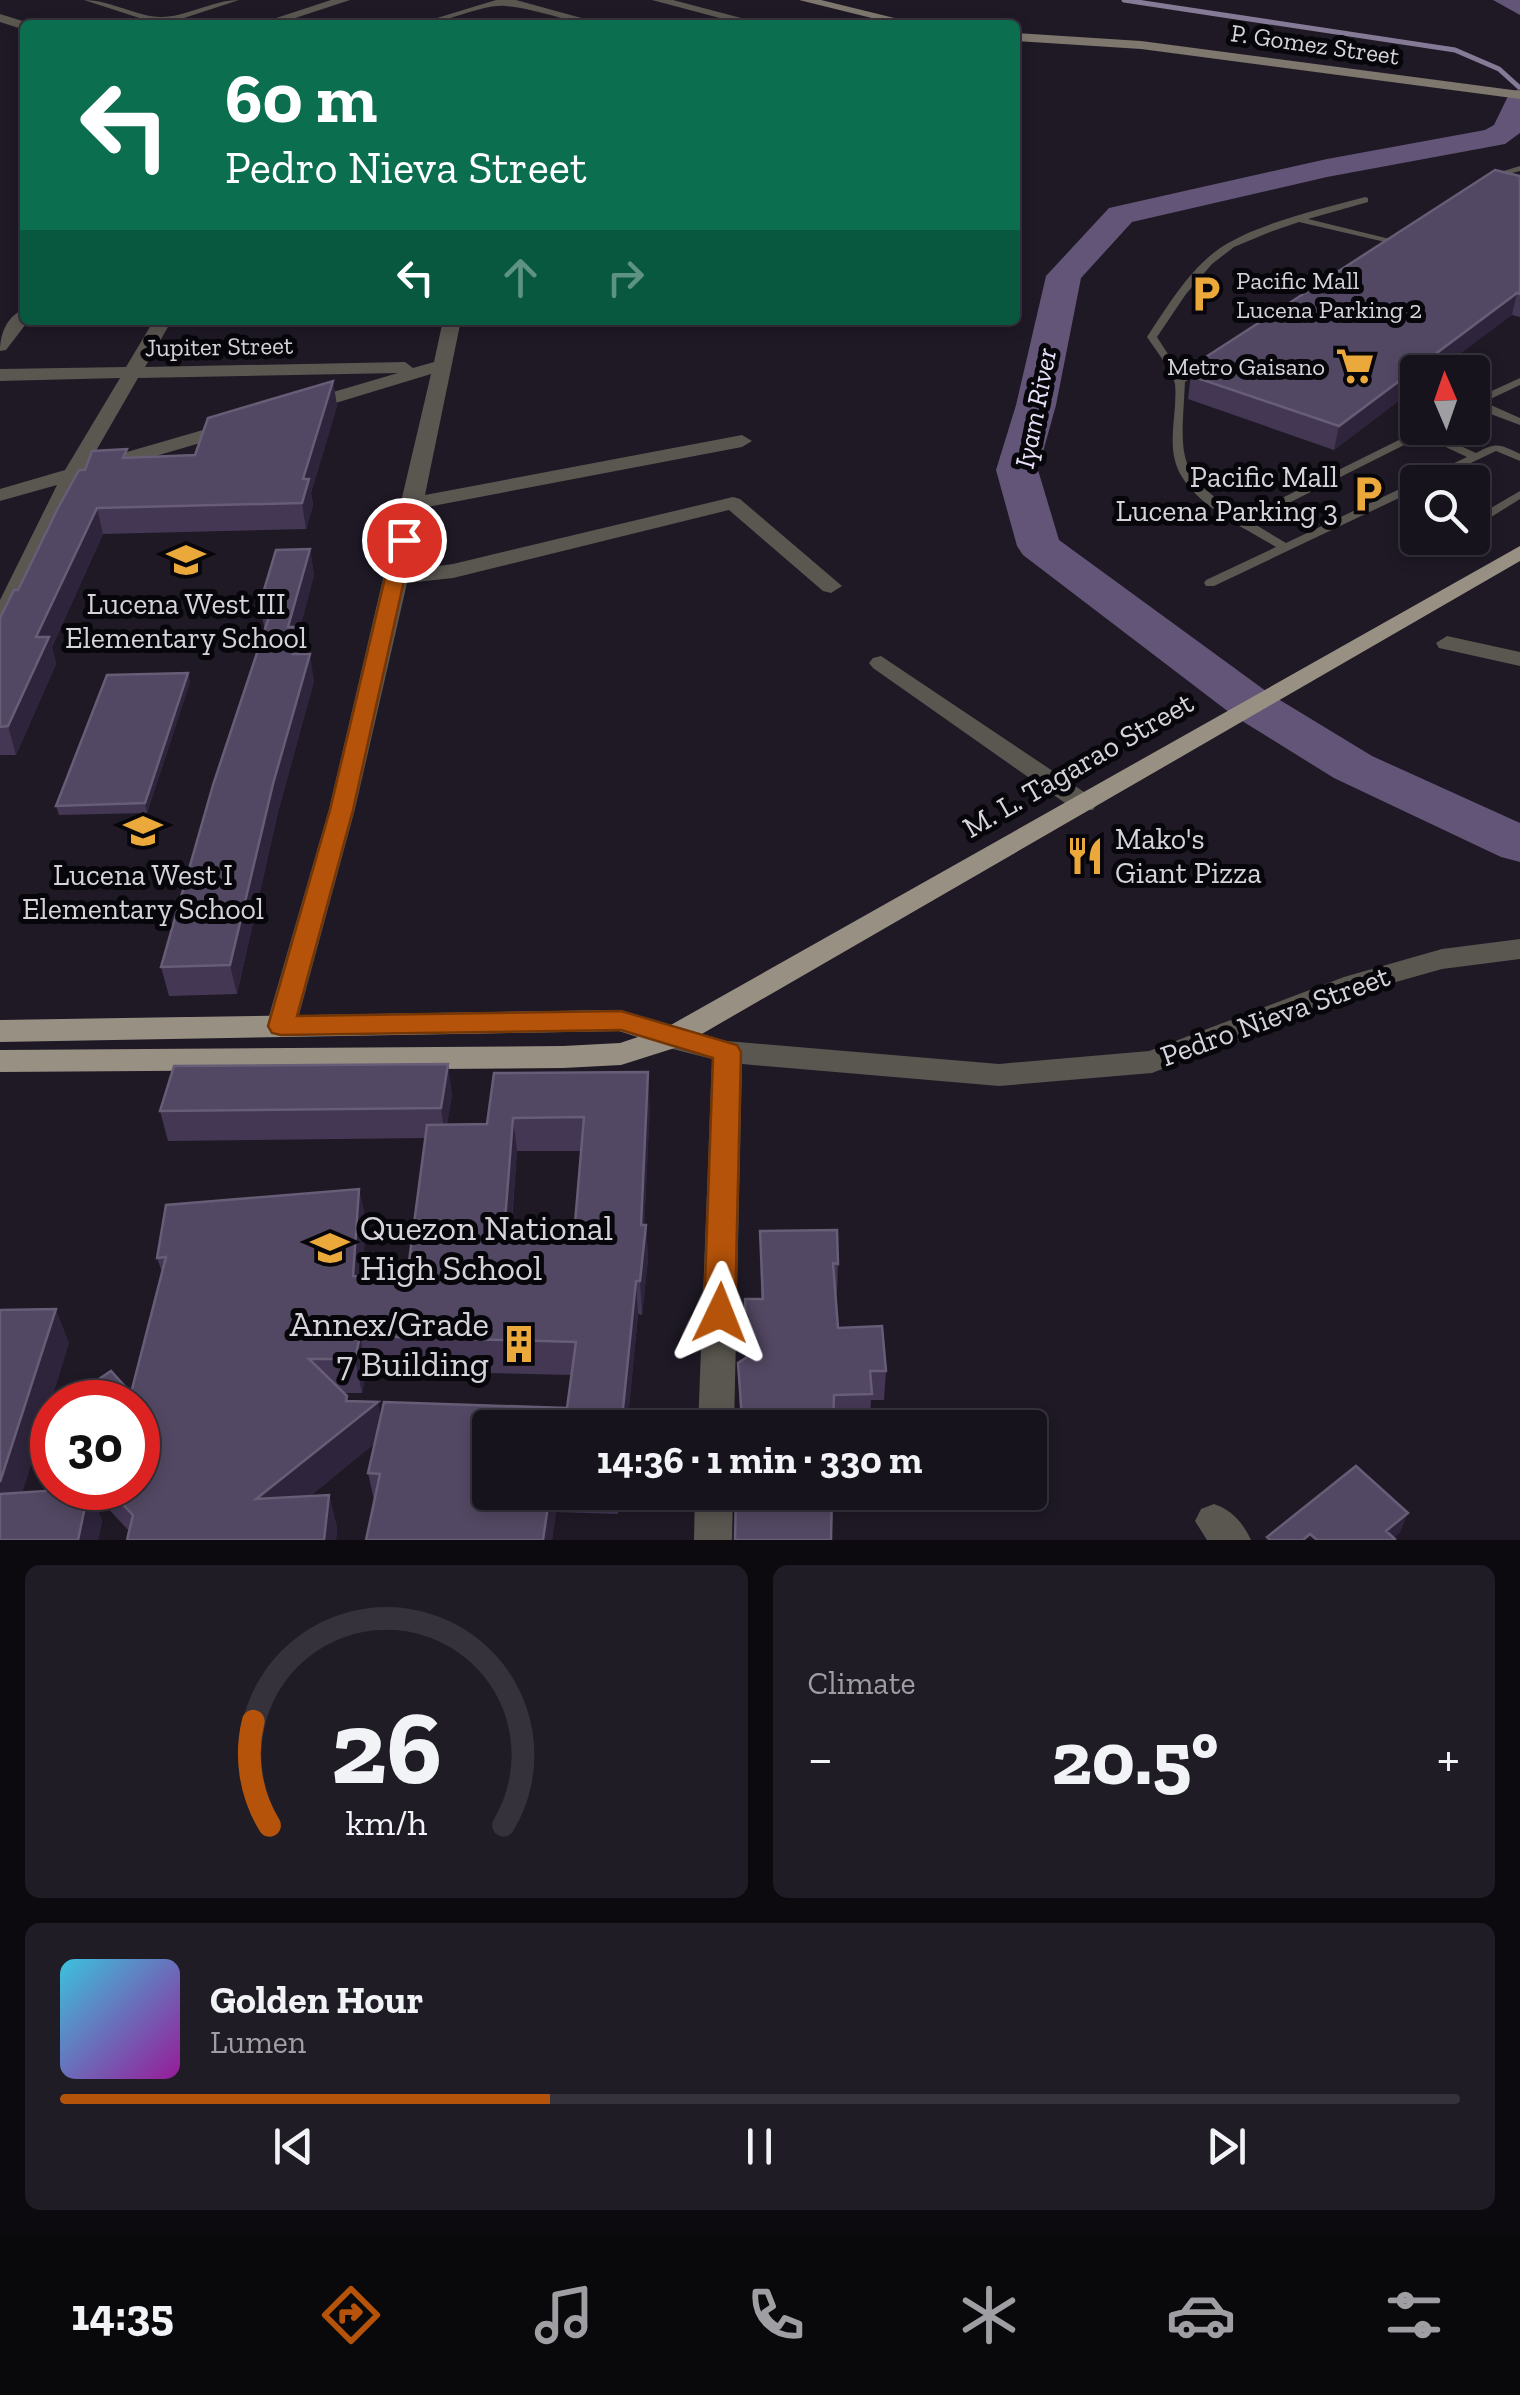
<!DOCTYPE html>
<meta charset="utf-8">
<style>
:root{--surface:#16131c;--page:#1f1c25;--text:#f1f3f6;--muted:#9e9ea3;--line:#35323b;--accent:#b45309}
body{margin:0;font-family:"Zilla Slab",serif;background:var(--page);color:var(--text);height:100vh;display:flex;flex-direction:column;font-size:38px;white-space:nowrap}
*{box-sizing:border-box;margin:0}
p{font-size:32px;color:var(--muted)}
.icon{flex:none;width:55px;height:55px;fill:none;stroke:currentColor;stroke-width:2;stroke-linecap:round;stroke-linejoin:round}
.map{position:relative;height:1540px;overflow:hidden}
.sheet{display:flex;flex-direction:column;gap:25px;padding:25px;background:#0c0a0f;flex:1}
.sheet>*{flex:none}
.hud{position:absolute;left:20px;top:20px;width:1000px;height:305px;border-radius:10px;box-shadow:0 5px 15px #0003,0 0 0 2px var(--line);background:#0b6e4f;color:#fff;overflow:hidden}
.needle{width:65px;rotate:358deg}
.tools{position:absolute;left:1400px;top:355px;display:grid;gap:20px}
.tools a{display:grid;place-items:center;width:90px;height:90px;border-radius:10px;background:var(--surface);box-shadow:0 5px 15px #0003,0 0 0 2px var(--line);font-size:50px}
.speed{position:absolute;left:30px;top:1380px;display:flex;gap:20px;font-size:50px;font-weight:700;text-align:center}
.speed>*{display:grid;place-content:center;width:130px;height:130px;border-radius:50%;background:var(--surface);box-shadow:0 5px 15px #0003,0 0 0 2px var(--line);line-height:1}
.speed .limit{border:15px solid #d22;background:#fff;color:#111}
.pin{position:absolute;display:grid;place-items:center;width:85px;height:85px;color:#fff;margin:-42px;border:5px solid #fff;border-radius:50%;box-shadow:0 2px 10px #0007}
.me{position:absolute;width:110px;margin:-55px;rotate:2deg;stroke-linejoin:round;filter:drop-shadow(0 0 8px #0008)}
.turn{display:flex;align-items:center;gap:35px;height:210px;padding:0 40px;font-size:45px}
.turn .icon{width:130px;height:130px;stroke-width:2.5}
.turn b{display:block;font-size:70px;line-height:85px}
.lanes{display:flex;align-items:center;height:95px;padding:0 40px;background:#0003;justify-content:center;gap:50px;direction:ltr}
.lanes .off{opacity:.35}
.big{font-size:75px;font-weight:800;line-height:1.1}
.sheet .card{flex:1;display:flex;flex-direction:column;justify-content:center;gap:15px;min-width:0;padding:0 35px;border-radius:15px;background:var(--page)}
.sheet .dial{align-items:center;gap:0}
.dial svg{height:260px;overflow:visible;fill:none;stroke:var(--line);stroke-width:7;stroke-linecap:round;text-anchor:middle}
.dial text{fill:var(--text);stroke:none}
.song{display:flex;align-items:center;gap:30px}
.cover{width:120px;height:120px;border-radius:15px;background:linear-gradient(135deg,hsl(190 70% 55%),hsl(300 70% 35%))}
.played{height:10px;border-radius:5px;background:linear-gradient(90deg,var(--accent) 35%,var(--line) 35%)}
.keys{display:flex;justify-content:space-around;direction:ltr}
.heat{display:flex;justify-content:space-between;align-items:center;font-size:55px;direction:ltr}
.sheet .tiles{flex:1;display:grid;gap:25px;grid-template-columns:1fr 1fr}
.card:last-child{grid-column:span 2}
.trip{position:absolute;left:472px;top:1410px;width:575px;height:100px;border-radius:10px;background:var(--surface);box-shadow:0 5px 15px #0003,0 0 0 2px var(--line);font-weight:800;line-height:100px;text-align:center}
.tab-bar{display:flex;height:160px;justify-content:space-around;align-items:center;background:#09080b;color:var(--muted)}
.tab-bar .icon{width:70px;height:70px}
.tab-bar .current{color:var(--accent)}
.tab-bar b{font-size:45px;color:var(--text)}
.map>svg:first-child{display:block}
.lines{fill:none;stroke-linecap:round;stroke-linejoin:round}
.stream{stroke:#867b96;stroke-width:5}
.river{fill:#635578;fill-rule:evenodd}
.service{fill:#5a5650;fill-rule:evenodd}
.minor{fill:#5a5650;fill-rule:evenodd}
.secondary{fill:#7e776d;fill-rule:evenodd}
.primary{fill:#999084;fill-rule:evenodd}
.wall{fill:#433754;fill-rule:evenodd}
.shaded-wall{fill:#2e243b}
.building{fill:#534863;stroke:#675d76;stroke-width:2.5;fill-rule:evenodd}
.route{fill:#b45309;stroke:#753606;stroke-width:2.5}
.labels{text-anchor:middle;stroke-width:10;stroke-linejoin:round;paint-order:stroke}
.far-street-label{font-size:25px;fill:#d6d3db;stroke:#07060a}
.far-poi-label{font-size:25px;fill:#d6d3db;stroke:#07060a;text-anchor:start}
.far-water-label{font-size:28px;font-style:italic;fill:#e8dff7;stroke:#07060a}
.poi-label{font-size:30px;fill:#d6d3db;stroke:#07060a}
.street-label{font-size:30px;fill:#d6d3db;stroke:#07060a}
.near-poi-label{font-size:35px;fill:#d6d3db;stroke:#07060a;text-anchor:start}
</style>
<div class="map">
<svg width="1520" height="1540" viewBox="0 0 1520 1540">
<rect width="100%" height="100%" fill="#1e1925"/>
<g class="lines">
<path class="stream" d="M1124,0L1455,50L1499,69L1520,88"/>
<g class="river">
<path d="M1493,0H1520V15Z"/>
<path d="M1520,89V133L1505,144L1327,177L1132,222L1081,278L1056,405L1038,470L1059,540L1270,694L1372,756L1520,823V862L1501,857L1334,778L1234,716L1023,555L1017,546L996,470L1016,405L1046,276L1109,208L1327,159L1485,130L1494,125L1510,92Z"/>
</g>
<g class="service">
<path d="M1520,166V171L1488,179L1484,177Z"/>
<path d="M1365,197L1368,198V202L1308,219L1398,241V245L1299,222L1270,232L1234,247L1212,264L1186,294L1157,337L1182,376L1200,364L1209,366L1185,382C1181,460 1174,473 1244,517L1423,428H1435L1430,432L1476,453C1497,442 1499,444 1520,454V461L1496,451L1431,482H1418V489L1214,586H1206L1204,583L1206,580L1276,547C1245,528 1202,509 1182,477C1164,448 1178,416 1175,384C1173,372 1155,349 1147,337C1167,307 1187,273 1216,251C1252,224 1322,209 1365,197ZM1422,436L1467,457L1286,543L1251,522Z"/>
<path d="M1520,378V385L1484,402L1520,418V425L1472,407V400Z"/>
<path d="M1520,491V499L1488,519L1484,520L1472,516V508L1484,512Z"/>
</g>
<g class="minor">
<path d="M84,0C111,0 137,17 161,17C187,17 212,0 239,0L175,21L180,25H161Z"/>
<path d="M331,0H350L274,25H255Z"/>
<path d="M496,0H516L607,25C572,25 541,9 506,6C479,4 445,25 414,25Z"/>
<path d="M652,0H673L768,25H746Z"/>
<path d="M0,14L29,23L31,25H25V30L0,22Z"/>
<path d="M25,309V320H29L6,350L0,351C0,334 7,315 25,309Z"/>
<path d="M154,320H172L145,367L405,362L413,368L434,362L443,320H461L425,495L742,435L752,441L742,447L422,508L410,570L453,564L733,497L740,499L842,586L831,593L823,591L729,510L453,578L407,583L355,809L296,1026L291,1033L281,1037L271,1033L266,1026L329,809L431,374L306,412L297,406L299,402L398,373L138,378L89,463L234,421L244,427L241,431L81,478L11,623L0,630V600L57,485L0,501V489L65,470L120,378L0,381V369L126,367Z"/>
<path d="M1447,636L1520,652V666L1439,648L1436,643Z"/>
<path d="M881,656L1093,798L1097,804L1093,810H1075L873,668L869,663L873,658Z"/>
<path d="M1520,939V959L1442,969L1364,991L1152,1073L999,1086L742,1064L734,1428H698L712,1059L661,1046L656,1038L661,1030L671,1027L727,1041L999,1064L1149,1051L1344,977L1442,949Z"/>
<path d="M695,1492H733L732,1540H694Z"/>
<path d="M1214,1504C1232,1510 1243,1523 1251,1540H1207L1195,1521L1201,1509Z"/>
</g>
<g class="secondary">
<path d="M799,0H821L923,25H900Z"/>
<path d="M1015,33L1141,41L1520,91V99L1141,49L1015,41Z"/>
</g>
<path class="primary" d="M1520,546V561L681,1046L621,1065L563,1068L0,1072V1050L563,1046L620,1043L638,1037L619,1031L0,1042V1020L621,1010L669,1026Z"/>
</g>
<g class="wall">
<path d="M1520,176V317L1512,315L1418,372V386L1334,450L1188,399L1192,366Z"/>
<path d="M333,381L337,406L311,493L313,505L306,529L103,534L52,647L56,664L16,755H0V618L18,590L85,470L129,458L195,455Z"/>
<path d="M310,549L314,575L300,627H303L314,681L278,812L237,994L169,996L161,967L265,630L262,617L266,605L264,590Z"/>
<path d="M188,673L190,682L147,813L59,815L56,806Z"/>
<path d="M494,1073L650,1105L644,1225H646L648,1259L642,1315L638,1314L627,1428H490V1492H620L618,1514L556,1512L552,1540H366L374,1500L368,1473L375,1443L310,1496L329,1495L337,1528L336,1540H127L129,1531L89,1488L102,1521L98,1540H0L69,1343L46,1416L52,1411V1445L44,1422L22,1493L88,1488H138L131,1393L162,1272L157,1258L359,1189L366,1222L362,1276L407,1277L425,1138L168,1141L160,1111L452,1094L447,1125L487,1124ZM517,1151H581L575,1223L512,1221ZM367,1370L571,1375L567,1408L381,1416L348,1401L344,1393H362Z"/>
<path d="M760,1231L838,1264L837,1293H835L838,1328L886,1371L884,1400H871L870,1423L833,1424L740,1418L738,1363L746,1357L745,1299H761Z"/>
</g>
<g class="shaded-wall">
<path d="M1517,293L1512,315L1436,372H1418V386L1334,450L1339,426Z"/>
<path d="M333,381L337,406L311,493L313,505L306,529L302,503L303,479Z"/>
<path d="M97,508L103,534L52,647L56,664L16,755L8,726L36,637Z"/>
<path d="M310,549L314,575L294,652L303,627L308,655L298,682L288,627Z"/>
<path d="M310,654L314,681L278,812L237,994L230,965L273,784Z"/>
<path d="M188,673L190,682L147,813L145,803Z"/>
<path d="M448,1064L452,1094L445,1138L441,1108Z"/>
<path d="M648,1072L650,1105L643,1254L646,1225L648,1259L642,1315L640,1281L641,1225Z"/>
<path d="M513,1118L517,1151L509,1254L505,1221Z"/>
<path d="M359,1189L366,1222L360,1310L353,1276Z"/>
<path d="M636,1281L638,1314L627,1428H621Z"/>
<path d="M56,1309L69,1343L44,1421L42,1419L44,1422L11,1528L0,1503V1482Z"/>
<path d="M360,1336L367,1370L362,1393L355,1359Z"/>
<path d="M347,1396L353,1422L378,1402L385,1435L265,1532L256,1499L346,1401Z"/>
<path d="M89,1488L102,1521L98,1540H78Z"/>
<path d="M550,1492H553L556,1512L552,1540H543Z"/>
<path d="M617,1492H620L618,1514Z"/>
<path d="M329,1495L337,1528L336,1540H324Z"/>
<path d="M1408,1513L1400,1533L1391,1540L1386,1531Z"/>
</g>
<g class="building">
<path d="M1495,170L1520,176V294L1517,293L1339,426L1191,376L1192,366Z"/>
<path d="M333,381L303,479H309L302,503L97,508L36,637H49L8,726L0,727V618L14,590H18L58,508L79,470H85L92,451L127,449L123,458L195,455L208,418Z"/>
<path d="M310,549L288,627H303L293,654H310L273,784L230,965L161,967L213,785L269,617H262L272,590H264L276,550Z"/>
<path d="M188,673L145,803L56,806L107,675Z"/>
<path d="M448,1064L441,1108L160,1111L174,1066Z"/>
<path d="M648,1072L641,1225H646L640,1281H636L621,1428H490V1492H550L543,1540H366L380,1474L368,1473L384,1402L567,1408L576,1342L360,1336L355,1359H309L347,1396L346,1401L378,1402L256,1499L329,1495L324,1540H127L133,1515L107,1488H138V1402H65L111,1371L131,1393L166,1257L157,1258L166,1205L359,1189L353,1276L407,1277L427,1125L487,1124L494,1073ZM584,1117L575,1223L505,1221L513,1118Z"/>
<path d="M837,1230L838,1264L833,1263L838,1328L882,1326L886,1371H870L872,1394L834,1395L833,1428H734L735,1418H742L738,1363L747,1357L745,1299H763L760,1231Z"/>
<path d="M56,1309L0,1482V1310Z"/>
<path d="M52,1411V1430L42,1419Z"/>
<path d="M1356,1466L1408,1513L1386,1531L1395,1539L1394,1540H1317L1310,1534L1303,1540H1270L1267,1537Z"/>
<path d="M89,1488L78,1540H0V1494Z"/>
<path d="M736,1492H832L831,1540H735Z"/>
</g>
<path class="route" d="M404,535L413,540L353,810L297,1016L621,1011L737,1045L741,1052L735,1313L731,1322L720,1326L709,1322L704,1313L713,1058L621,1030L281,1035L272,1033L268,1026L330,810L394,540Z"/>
<defs>
<g id="parking-bare" transform="scale(3)"><path d="M-3.5-5.5H1a3.5 3.5 0 0 1 0 7H-1V5.5H-3.5ZM-1-3.4V-.6H.8a1.4 1.4 0 0 0 0-2.8Z" fill="#eca93b" stroke="#07060a" stroke-width="2.5" paint-order="stroke"/></g>
<g id="supermarket-bare" transform="scale(3)"><path d="M-6-5.5h2.5l.6 2H6L4.5 2H-2.5L-4.4-4H-6ZM-1.5 3.2a1.3 1.3 0 1 0 .1 0ZM3 3.2a1.3 1.3 0 1 0 .1 0Z" fill="#eca93b" stroke="#07060a" stroke-width="2.5" paint-order="stroke"/></g>
<g id="school-bare" transform="scale(3)"><path d="M0-5L7-2L0 1L-7-2ZM-4 1L0 2.5L4 1V4Q0 6-4 4Z" fill="#eca93b" stroke="#07060a" stroke-width="2.5" paint-order="stroke"/></g>
<g id="restaurant-bare" transform="scale(3)"><path d="M-5-6h1v4h1v-4h1v4h1v-4h1v5L-1.5 .5V6h-2V.5L-5-1ZM5-6V6H3V1.5H1.5Q1.5-4 5-6Z" fill="#eca93b" stroke="#07060a" stroke-width="2.5" paint-order="stroke"/></g>
<g id="building-bare" transform="scale(3)"><path d="M-4-6H4V6H1V3H-1V6H-4ZM-2.5-4.3h1.7v1.8h-1.7ZM.8-4.3h1.7v1.8H.8ZM-2.5-1h1.7V.8h-1.7ZM.8-1h1.7V.8H.8Z" fill="#eca93b" stroke="#07060a" stroke-width="2.5" paint-order="stroke"/></g>
</defs>
<g fill-rule="evenodd">
<use href="#parking-bare" x="1206" y="294"/>
<use href="#supermarket-bare" x="1355" y="366"/>
<use href="#parking-bare" x="1368" y="494"/>
<use href="#school-bare" x="186" y="560"/>
<use href="#school-bare" x="143" y="831"/>
<use href="#restaurant-bare" x="1085" y="856"/>
<use href="#school-bare" x="330" y="1248"/>
<use href="#building-bare" x="519" y="1344"/>
</g>
<g class="labels">
<g class="far-street-label">
<text transform="translate(1315 44) rotate(8)" y="9">P. Gomez Street</text>
<text transform="translate(219 346) rotate(-1)" y="9">Jupiter Street</text>
</g>
<g class="far-poi-label">
<text x="1236" y="289">Pacific Mall<tspan x="1236" dy="29">Lucena Parking 2</tspan></text>
<text x="1325" y="375" text-anchor="end">Metro Gaisano</text>
</g>
<g class="far-water-label">
<text transform="translate(1035 408) rotate(-79)" y="10">Iyam River</text>
</g>
<g class="poi-label">
<text x="1338" y="487" text-anchor="end">Pacific Mall<tspan x="1338" dy="34">Lucena Parking 3</tspan></text>
<text x="186" y="614">Lucena West III<tspan x="186" dy="34">Elementary School</tspan></text>
<text x="1115" y="849" text-anchor="start">Mako's<tspan x="1115" dy="34">Giant Pizza</tspan></text>
<text x="143" y="885">Lucena West I<tspan x="143" dy="34">Elementary School</tspan></text>
</g>
<g class="street-label">
<text transform="translate(1078 765) rotate(-30)" y="10">M. L. Tagarao Street</text>
<text transform="translate(1275 1016) rotate(-20)" y="10">Pedro Nieva Street</text>
</g>
<g class="near-poi-label">
<text x="360" y="1240">Quezon National<tspan x="360" dy="40">High School</tspan></text>
<text x="489" y="1336" text-anchor="end">Annex/Grade<tspan x="489" dy="40">7 Building</tspan></text>
</g>
</g>
</svg>
<div class="tools">
<a><svg class="needle" viewBox="-14 -14 28 28"><path d="M0-13l5 13h-10z" fill="#e53935"/><path d="M0 13l5-13h-10z" fill="#9e9ea3"/></svg></a>
<a><svg class="icon" aria-label="search" viewBox="0 0 24 24"><circle cx="10" cy="10" r="6"/><path d="M15 15l6 6"/></svg></a>
</div>
<div class="speed"><div class="limit">30</div></div>
<div class="pin" style="left:404px;top:540px;background:#d93025"><svg class="icon" aria-label="arrive" viewBox="0 0 24 24"><path d="M6 21V4h12l-3 4 3 4H6"/></svg></div>
<svg class="me" style="left:720px;top:1313px" viewBox="-20 -20 40 40"><path d="M0-17L14 15 0 8-14 15z" fill="#b45309" stroke="#fff" stroke-width="4"/></svg>
<div class="trip">14:36 · 1 min · 330 m</div>
<div class="hud">
<div class="turn"><svg class="icon" aria-label="left" viewBox="0 0 24 24"><path d="M17 20v-9H6M10 6l-5 5 5 5"/></svg><div><b>60 m</b>Pedro Nieva Street</div></div>
<div class="lanes"><svg class="icon" aria-label="left" viewBox="0 0 24 24"><path d="M17 20v-9H6M10 6l-5 5 5 5"/></svg><svg class="icon off" aria-label="ahead" viewBox="0 0 24 24"><path d="M12 20V5M6 11l6-6 6 6"/></svg><svg class="icon off" aria-label="right" viewBox="0 0 24 24"><path d="M7 20v-9h11M14 6l5 5-5 5"/></svg></div>
</div>
</div>
<section class="sheet">
<div class="tiles">
<div class="card dial"><svg viewBox="0 0 100 80">
<path d="M14 69A42 42 0 1 1 86 69"/>
<path d="M14 69A42 42 0 0 1 9 37" stroke="#b45309"/>
<text x="50" y="56" font-size="32" font-weight="700">26</text>
<text x="50" y="72" font-size="11">km/h</text>
</svg></div>
<div class="card"><p>Climate</p>
<div class="heat"><a>−</a><b class="big">20.5°</b><a>+</a></div>
</div>
<div class="card">
<div class="song"><i class="cover"></i><div><b>Golden Hour</b><p>Lumen</p></div></div>
<div class="played"></div>
<div class="keys"><svg class="icon" aria-label="previous" viewBox="0 0 24 24"><path d="M18 5L8 12l10 7zM5 5v14"/></svg><svg class="icon" aria-label="pause" viewBox="0 0 24 24"><path d="M8 5v14M16 5v14"/></svg><svg class="icon" aria-label="next" viewBox="0 0 24 24"><path d="M6 5l10 7-10 7zM19 5v14"/></svg></div>
</div>
</div>
</section>
<nav class="tab-bar">
<b>14:35</b>
<svg class="icon current" aria-label="directions" viewBox="0 0 24 24"><path d="M12 3l9 9-9 9-9-9zM9 14v-3h6M13 9l2 2-2 2"/></svg>
<svg class="icon" aria-label="music" viewBox="0 0 24 24"><path d="M9 18V5l10-2v13"/><circle cx="6" cy="18" r="3"/><circle cx="16" cy="16" r="3"/></svg>
<svg class="icon" aria-label="phone" viewBox="0 0 24 24"><path d="M5 4h4l2 5-3 2q2 4 5 5l2-3 5 2v4C11 20 4 13 5 4z"/></svg>
<svg class="icon" aria-label="climate" viewBox="0 0 24 24"><path d="M12 3v18M4 7l16 10M4 17L20 7"/></svg>
<svg class="icon" aria-label="car" viewBox="0 0 24 24"><path d="M5 17H2v-5l4-1 3-4h7l3 4 3 1v5h-3M9 17h6M6 11h13"/><circle cx="7" cy="17" r="2"/><circle cx="17" cy="17" r="2"/></svg>
<svg class="icon" aria-label="filters" viewBox="0 0 24 24"><path d="M4 7h16M4 17h16"/><circle cx="9" cy="7" r="2"/><circle cx="15" cy="17" r="2"/></svg>
</nav>
